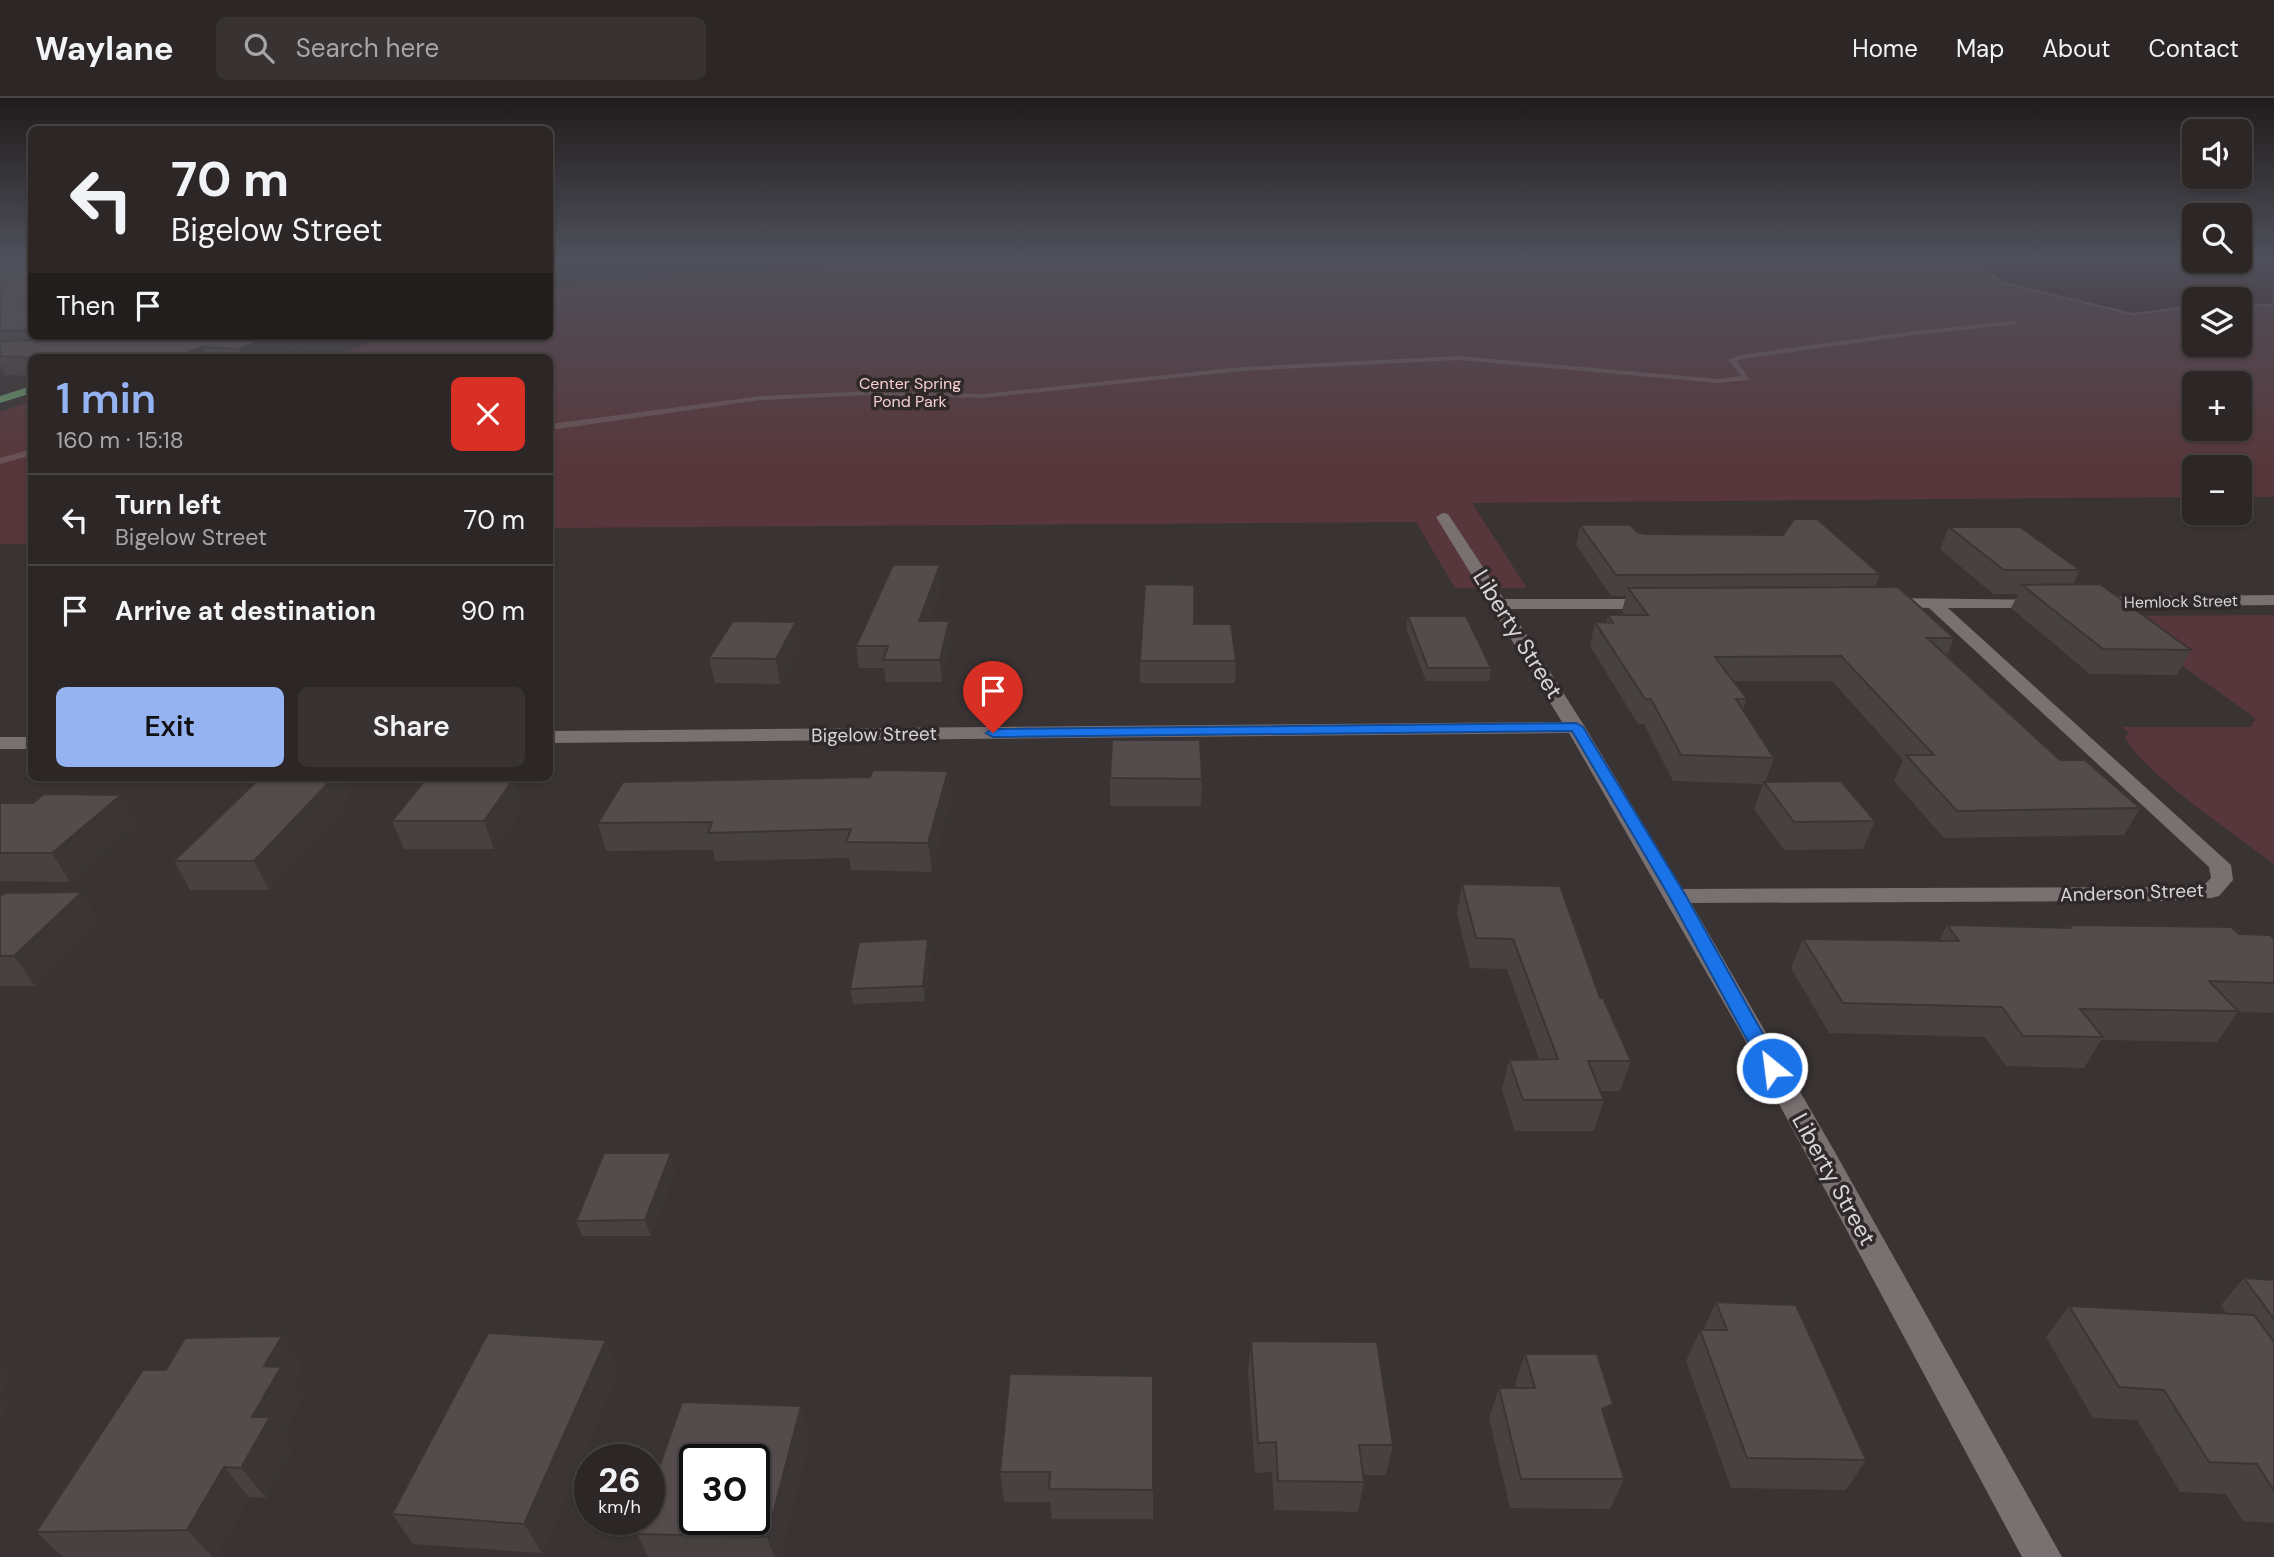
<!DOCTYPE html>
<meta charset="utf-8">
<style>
body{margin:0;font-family:"DM Sans",sans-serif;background:#383232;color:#f1f3f6;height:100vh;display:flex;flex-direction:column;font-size:26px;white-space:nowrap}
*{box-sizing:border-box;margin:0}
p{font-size:23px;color:#a6a5a7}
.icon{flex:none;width:38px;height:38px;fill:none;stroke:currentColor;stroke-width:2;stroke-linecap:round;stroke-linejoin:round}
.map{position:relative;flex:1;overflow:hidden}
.drawer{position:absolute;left:28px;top:256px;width:525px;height:427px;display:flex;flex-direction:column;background:#2c2626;border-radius:10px;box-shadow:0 2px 5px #0004,0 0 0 2px #484343}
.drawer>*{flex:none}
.banner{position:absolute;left:28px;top:28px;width:525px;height:214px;border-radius:10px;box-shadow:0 2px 5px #0004,0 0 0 2px #484343;background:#2c2626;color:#f1f3f6;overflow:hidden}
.fabs{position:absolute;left:2182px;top:21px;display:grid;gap:14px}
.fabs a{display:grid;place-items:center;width:70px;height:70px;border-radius:10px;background:#2c2626;box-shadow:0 2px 5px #0004,0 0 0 2px #484343;font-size:35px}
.speed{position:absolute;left:574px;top:1346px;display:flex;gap:14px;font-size:35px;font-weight:700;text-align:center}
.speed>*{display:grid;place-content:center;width:91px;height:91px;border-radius:50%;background:#2c2626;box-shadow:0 2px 5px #0004,0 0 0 2px #484343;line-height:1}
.speed small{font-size:18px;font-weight:400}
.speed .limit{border:4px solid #111;border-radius:10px;background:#fff;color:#111}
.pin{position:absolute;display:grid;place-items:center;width:60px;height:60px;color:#fff;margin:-72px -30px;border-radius:50% 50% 50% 0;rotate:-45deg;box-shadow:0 0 7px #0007}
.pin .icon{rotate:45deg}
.me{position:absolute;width:77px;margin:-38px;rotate:331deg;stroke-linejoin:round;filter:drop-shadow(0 0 5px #0008)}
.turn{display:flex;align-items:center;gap:24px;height:147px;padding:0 28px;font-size:32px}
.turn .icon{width:91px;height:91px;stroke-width:2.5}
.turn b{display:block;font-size:49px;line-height:60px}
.then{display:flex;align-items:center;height:66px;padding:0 28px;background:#0003;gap:14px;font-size:26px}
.round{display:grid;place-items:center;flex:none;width:74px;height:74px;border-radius:10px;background:#383232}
.summary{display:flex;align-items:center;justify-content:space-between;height:119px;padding:0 28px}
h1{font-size:42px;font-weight:600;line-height:52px;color:#95b2f1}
.cta{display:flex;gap:14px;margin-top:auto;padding:14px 28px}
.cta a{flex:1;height:80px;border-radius:10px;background:#95b2f1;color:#111;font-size:28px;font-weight:600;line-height:80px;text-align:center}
.cta a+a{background:#383232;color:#f1f3f6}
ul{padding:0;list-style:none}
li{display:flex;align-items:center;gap:21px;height:91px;padding:0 28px;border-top:2px solid #484343}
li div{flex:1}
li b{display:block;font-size:26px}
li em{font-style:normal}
header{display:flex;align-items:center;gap:42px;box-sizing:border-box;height:98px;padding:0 35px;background:#2c2626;border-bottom:2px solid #484343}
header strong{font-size:33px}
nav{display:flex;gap:38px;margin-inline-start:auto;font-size:24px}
.search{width:490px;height:63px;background:#383232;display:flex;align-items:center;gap:18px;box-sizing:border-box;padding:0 24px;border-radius:10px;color:#a6a5a7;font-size:26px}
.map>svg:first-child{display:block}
.green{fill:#57373b;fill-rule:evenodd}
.water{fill:#391b1f;stroke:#695256;stroke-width:2}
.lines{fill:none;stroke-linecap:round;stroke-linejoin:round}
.stream{fill:#695256;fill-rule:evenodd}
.minor{fill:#797071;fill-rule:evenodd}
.major{fill:#678f66;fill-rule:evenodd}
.wall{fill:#484141}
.shaded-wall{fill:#3b3535}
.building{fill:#544c4c;stroke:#3b3535;stroke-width:2;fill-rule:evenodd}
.route{fill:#1a73e8;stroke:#114b97;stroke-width:2}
.labels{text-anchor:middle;stroke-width:7;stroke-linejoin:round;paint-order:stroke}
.far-park-label{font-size:16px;fill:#f7cfd2;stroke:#302929}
.far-street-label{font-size:16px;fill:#d9d4d5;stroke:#302929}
.street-label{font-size:19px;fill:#d9d4d5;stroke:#302929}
.near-street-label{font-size:23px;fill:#d9d4d5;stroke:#302929}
</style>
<header>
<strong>Waylane</strong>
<div class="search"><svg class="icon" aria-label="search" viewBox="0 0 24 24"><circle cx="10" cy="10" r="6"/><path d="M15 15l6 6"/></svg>Search here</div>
<nav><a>Home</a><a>Map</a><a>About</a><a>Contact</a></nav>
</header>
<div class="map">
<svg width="2274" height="1459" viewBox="0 0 2274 1459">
<rect width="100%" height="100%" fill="#3a3333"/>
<path class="green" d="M909,160H2194V163L2274,160V399H2240V369H2194V399L1472,405L1527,490H1455L1416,424L550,430V259H333L384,238H550V191L574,185L699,180ZM2194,201H2240V247H2194ZM2194,285H2240V331H2194Z
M31,303V446H0V314Z
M2274,517V766C2239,739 2141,674 2125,639L2129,635L2122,629H2251L2255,620L2113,518Z"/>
<path class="water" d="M1981,160L2240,163V160H2274V207L2240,206V201H2194V208L2133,216L2001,184L1974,162Z"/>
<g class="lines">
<path class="stream" d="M2015,223L2017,226L1914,237L1742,261L1737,263L1750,282L1718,285L1459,262L1242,273L982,300L871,297L761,302L550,332V326L761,298L871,293L982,296L1242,269L1459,258L1718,281L1741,278L1728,262L1741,257L1914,233Z
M32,351V357L0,366V360Z"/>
<path class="minor" d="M1443,415L1448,416L1504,501H1652L1660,506L1652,511H1510L1585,629L1682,791L2161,789L2205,786L2211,780L2209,769L1929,510L1881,508L1879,505L1887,500L2046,502L2048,505L2040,510H1948L2231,767L2233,782L2219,798L2211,800L2161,803L1691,805L1836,1056L2062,1459H2022L1740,933L1569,635L550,645V633L1562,624L1436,419Z
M2274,497V507L2097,509L2089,504L2097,499Z
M0,639H32V651H0Z"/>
<path class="major" d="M32,288V295L0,305V298Z"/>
</g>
<path class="wall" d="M0,160H32V238H325L272,259H32V278L6,277L0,279Z
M626,160H710L703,169L628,171Z
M1580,427L1637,434L1880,476L1875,489L1954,540L1947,558L2060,662L2140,710L2124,737L1944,740L1894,683L1903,662L1832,583H1733L1747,601L1743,612L1774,660L1765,684L1875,723L1863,751L1784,752L1754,711L1763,686L1673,683L1644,626H1638L1590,548L1595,524H1606L1608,517H1625L1622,513L1626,498H1611L1576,447Z
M1949,429L2080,472L2073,487L2191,552L2177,577L2090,576L2011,510L2018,496H1993L1940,451Z
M942,487L929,523L951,544L942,584H886L884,570H859L856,548Z
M1408,518L1491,570L1489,583H1426L1406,530Z
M1194,526L1236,563L1235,585H1140V563Z
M801,548L780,586L715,585L709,560Z
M261,679H339L350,703L269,792H190L174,763Z
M1110,680L1202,681L1201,708H1110Z
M951,700L932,774L851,772L849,760L715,763L713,752L606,753L598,725Z
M0,705L137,725L70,784L0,783Z
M523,710L494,751H404L392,723Z
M1462,786L1600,900L1631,963L1620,993H1601L1604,1002L1594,1033H1515L1502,992L1509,962L1539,961L1507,871L1470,870L1457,815Z
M0,799L100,823L35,888H0Z
M1947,827L2066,830L2068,827L2239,836L2274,841V915L2238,914L2217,944L2101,942L2084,970L2006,968L1985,939L1829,935L1791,870L1803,841L1939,843Z
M928,841L930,856L925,903L853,906L850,891Z
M676,1071L651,1138H582L576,1123Z
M2244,1180L2274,1182V1425L2243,1423L2226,1396L2180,1394L2137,1322L2093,1320L2046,1239L2069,1208L2227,1216L2221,1207Z
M1716,1204L1866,1362L1846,1392L1731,1390L1686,1263L1700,1232H1703Z
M1251,1243L1393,1347L1386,1377H1363L1364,1384L1358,1414L1274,1412L1272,1374L1255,1375L1248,1274Z
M1525,1256L1606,1323L1624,1381L1610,1411L1510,1410L1489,1320L1499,1290H1516L1515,1286Z
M303,1269L294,1287L303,1299L283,1336L293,1349L266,1400L249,1399L216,1459H63L36,1434Z
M619,1273L542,1455L413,1446L392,1416Z
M1010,1276L1153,1392V1421H1052L1050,1404H1004L1000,1374Z
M801,1308L810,1339L780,1459H648L637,1436Z"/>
<path class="shaded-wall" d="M701,160H710L703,169Z
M272,238H325L272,259H242L239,251Z
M203,249L207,259H174Z
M0,266L6,277L0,279Z
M940,467L942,487L921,544L919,523Z
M949,523L951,544L942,584L940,562Z
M796,524L801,548L780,586L776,561Z
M948,673L951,700L932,774L928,745Z
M334,679H339L350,703L269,792L254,763Z
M513,682L523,710L494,751L484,723Z
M121,697L137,725L70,784L52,755Z
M82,794L100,823L35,888L14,858Z
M928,841L930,856L925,903L923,888Z
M671,1055L676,1071L651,1138L645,1122Z
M282,1238L303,1269L294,1287L303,1299L283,1336L293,1349L266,1400L241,1370L252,1319L264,1268Z
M606,1242L619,1273L542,1455L524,1426Z
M0,1269L12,1281L0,1297Z
M0,1300L9,1309L0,1321Z
M1613,1306L1600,1336L1602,1311Z
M801,1308L810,1339L780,1459H774L767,1439Z
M224,1369L249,1399L216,1459H213L187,1432Z"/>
<path class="building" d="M0,160H32V232L0,233Z
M140,238H272L239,251L203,249L174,259L32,260L0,258V243L109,240L111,243H127Z
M1794,421H1817L1880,476L1616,477L1580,427H1631L1637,434L1644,436L1783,437Z
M1949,429H2020L2080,472H2004Z
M893,467H940L919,523H949L940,562H883L888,548H856Z
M1145,486L1194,487V526H1231L1236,563H1140Z
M2100,486L2191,552L2103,551L2022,487Z
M1898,489L1954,540H1927L2060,662H2085L2140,710L1957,713L1906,657H1934L1841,558L1715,559L1747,601H1736L1774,660L1681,657L1651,601H1645L1595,524L1613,525L1608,517H1648L1628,490Z
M1408,518H1466L1491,570H1428Z
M733,523L796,524L776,561L709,560Z
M1112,642H1200L1202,681L1110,680Z
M873,672L948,673L928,745L846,744L851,731L708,735L712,724L598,725L623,684L870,679Z
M261,679H334L254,763H174Z
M425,682H513L484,723H392Z
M1841,683L1875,723L1794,724L1764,684Z
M44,696L121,697L52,755H0V705H33Z
M1462,786L1560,788L1600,900H1603L1631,963H1588L1604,1002H1523L1509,962L1558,961L1513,841L1476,840Z
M82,794L14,858H0V799L5,795Z
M1947,827L2071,830L2068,827L2231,829L2239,836L2270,837L2274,841V885L2209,883L2238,913L2080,911L2103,939L2023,938L2002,909L1843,905L1803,841L1959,843Z
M928,841L923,888L850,891L859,844Z
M604,1055H671L645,1122L576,1123Z
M2244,1180L2274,1182V1221Z
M1716,1204L1796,1207L1866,1362L1747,1360L1700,1232H1727Z
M2069,1208L2254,1217L2274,1244V1393L2257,1366L2209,1364L2164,1292L2119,1289Z
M488,1235L606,1242L524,1426L392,1416Z
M282,1238L264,1268L281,1269L252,1319H270L241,1370L224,1369L187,1432L36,1434L143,1272H166L185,1240Z
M1251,1243L1377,1244L1393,1347H1359L1364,1384L1278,1383L1276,1344L1258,1345Z
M1525,1256H1597L1613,1306L1602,1311L1624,1381H1521L1499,1290H1535Z
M1010,1276L1153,1278V1392L1049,1391L1050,1374H1000Z
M682,1304L801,1308L767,1439L637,1436L642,1421H649V1399ZM695,1362H754V1421H695Z"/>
<linearGradient id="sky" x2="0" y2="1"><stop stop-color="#201c1c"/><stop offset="0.44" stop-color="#4f505b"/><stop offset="1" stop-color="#4f505b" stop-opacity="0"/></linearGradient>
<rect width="2274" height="365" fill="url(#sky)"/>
<path class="route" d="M1576,625L1583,629L1686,798L1782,970L1779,975L1772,977L1765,975L1669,798L1572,633L993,639L986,635L993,631Z"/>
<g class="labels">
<g class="far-park-label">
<text x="910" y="291">Center Spring<tspan x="910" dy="18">Pond Park</tspan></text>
</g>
<g class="far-street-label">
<text transform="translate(2181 503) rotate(-1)" y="6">Hemlock Street</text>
</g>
<g class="street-label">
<text transform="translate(874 636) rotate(-1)" y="7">Bigelow Street</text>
<text transform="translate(2132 794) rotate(-2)" y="7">Anderson Street</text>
</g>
<g class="near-street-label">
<text transform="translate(1518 536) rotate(58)" y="8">Liberty Street</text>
<text transform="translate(1834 1081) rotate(61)" y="8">Liberty Street</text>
</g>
</g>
</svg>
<div class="fabs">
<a><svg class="icon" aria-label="sound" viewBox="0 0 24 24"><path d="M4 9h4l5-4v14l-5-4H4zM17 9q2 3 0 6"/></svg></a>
<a><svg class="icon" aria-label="search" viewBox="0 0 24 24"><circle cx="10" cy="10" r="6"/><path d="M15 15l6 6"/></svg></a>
<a><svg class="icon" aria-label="layers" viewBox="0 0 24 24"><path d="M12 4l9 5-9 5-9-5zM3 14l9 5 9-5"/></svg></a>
<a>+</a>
<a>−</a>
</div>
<div class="speed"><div>26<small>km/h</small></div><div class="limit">30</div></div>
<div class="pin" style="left:993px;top:635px;background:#d93025"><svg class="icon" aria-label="arrive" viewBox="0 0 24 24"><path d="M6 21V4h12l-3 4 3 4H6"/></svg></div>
<svg class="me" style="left:1772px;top:970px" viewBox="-20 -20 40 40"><circle r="17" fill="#1a73e8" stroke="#fff" stroke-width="3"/><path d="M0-11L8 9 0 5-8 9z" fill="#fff"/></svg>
<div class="banner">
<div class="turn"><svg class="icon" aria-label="left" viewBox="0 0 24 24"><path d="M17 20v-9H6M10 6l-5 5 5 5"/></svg><div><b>70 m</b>Bigelow Street</div></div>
<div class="then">Then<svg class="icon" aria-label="arrive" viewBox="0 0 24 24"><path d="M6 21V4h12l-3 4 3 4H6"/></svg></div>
</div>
<section class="drawer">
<div class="summary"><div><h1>1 min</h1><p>160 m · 15:18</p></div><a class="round" style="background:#d93025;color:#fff"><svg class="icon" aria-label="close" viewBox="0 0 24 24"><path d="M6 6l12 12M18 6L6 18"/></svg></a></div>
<ul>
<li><svg class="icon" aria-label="left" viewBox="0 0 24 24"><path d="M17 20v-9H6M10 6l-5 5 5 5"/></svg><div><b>Turn left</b><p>Bigelow Street</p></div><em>70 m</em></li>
<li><svg class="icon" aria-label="arrive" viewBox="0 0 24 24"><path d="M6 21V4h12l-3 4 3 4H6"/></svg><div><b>Arrive at destination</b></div><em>90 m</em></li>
</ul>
<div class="cta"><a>Exit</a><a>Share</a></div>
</section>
</div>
